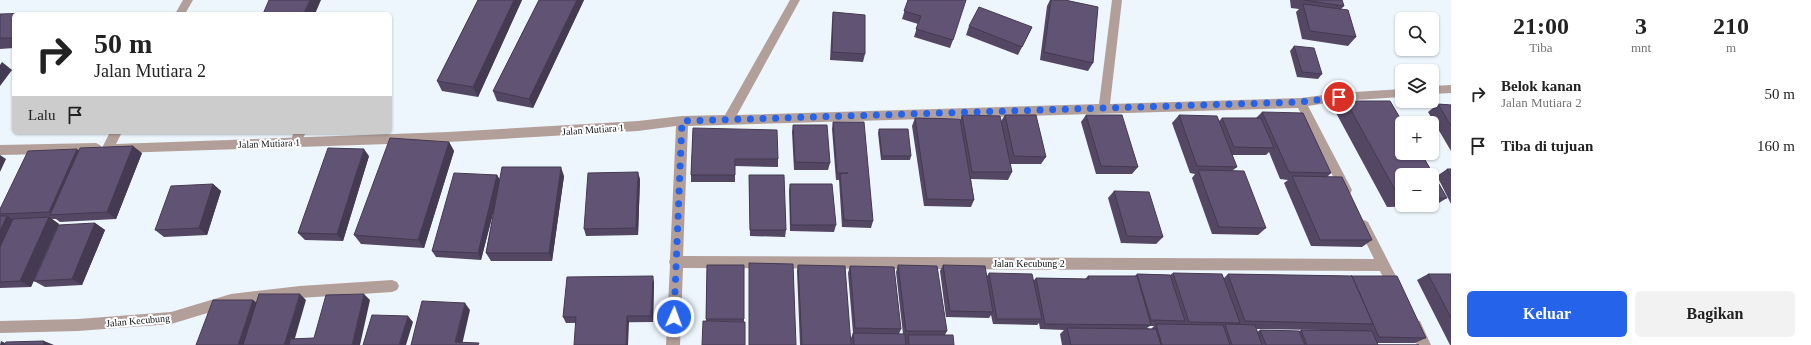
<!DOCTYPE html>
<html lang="id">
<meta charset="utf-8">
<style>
body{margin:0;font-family:Georgia,serif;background:#f2f2f2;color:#222;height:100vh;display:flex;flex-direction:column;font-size:15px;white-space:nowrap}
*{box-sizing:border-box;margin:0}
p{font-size:13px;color:#767676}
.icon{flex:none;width:22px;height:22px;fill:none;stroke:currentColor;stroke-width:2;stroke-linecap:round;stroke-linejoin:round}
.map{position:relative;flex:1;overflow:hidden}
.drawer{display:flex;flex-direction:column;background:#fff;width:360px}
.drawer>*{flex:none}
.top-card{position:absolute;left:12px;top:12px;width:380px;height:122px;border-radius:6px;box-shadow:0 1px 3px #0004;background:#fff;color:#222;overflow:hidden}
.controls{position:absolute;left:1395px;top:12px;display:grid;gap:8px}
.controls a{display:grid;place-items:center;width:44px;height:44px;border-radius:6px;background:#fff;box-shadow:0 1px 3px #0004;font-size:20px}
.pin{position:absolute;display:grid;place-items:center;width:34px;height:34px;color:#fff;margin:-17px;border:2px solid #fff;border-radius:50%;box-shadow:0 1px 4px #0007}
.me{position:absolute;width:44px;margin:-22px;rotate:2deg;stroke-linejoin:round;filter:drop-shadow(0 0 3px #0008)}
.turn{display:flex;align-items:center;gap:14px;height:84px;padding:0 16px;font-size:18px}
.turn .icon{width:52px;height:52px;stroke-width:2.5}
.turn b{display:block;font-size:28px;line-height:34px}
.then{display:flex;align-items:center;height:38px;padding:0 16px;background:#0003;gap:8px;font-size:15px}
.eta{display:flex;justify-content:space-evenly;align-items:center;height:68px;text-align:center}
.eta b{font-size:24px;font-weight:800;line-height:28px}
.action{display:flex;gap:8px;margin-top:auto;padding:8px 16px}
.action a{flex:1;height:46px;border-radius:6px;background:#2563eb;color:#fff;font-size:16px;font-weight:800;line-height:46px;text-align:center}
.action a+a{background:#f2f2f2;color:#222}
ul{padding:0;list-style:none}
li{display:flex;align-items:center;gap:12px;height:52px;padding:0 16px}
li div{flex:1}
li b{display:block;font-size:15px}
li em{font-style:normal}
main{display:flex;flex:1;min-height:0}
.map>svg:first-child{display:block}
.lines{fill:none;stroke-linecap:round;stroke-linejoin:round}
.lane{fill:#b39f9a;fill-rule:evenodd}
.street{fill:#b39f9a;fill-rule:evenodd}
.wall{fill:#534764;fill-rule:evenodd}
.shaded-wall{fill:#443a51}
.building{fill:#615374;stroke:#443a51}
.route{stroke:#2563eb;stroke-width:7;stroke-dasharray:0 12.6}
.labels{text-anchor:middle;stroke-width:4;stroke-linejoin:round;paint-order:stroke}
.street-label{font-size:10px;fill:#101315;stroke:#fff}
</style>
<main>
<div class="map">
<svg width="1451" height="345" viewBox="0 0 1451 345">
<rect width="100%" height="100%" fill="#edf5fd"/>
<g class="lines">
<path class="lane" d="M294,132H306L300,145L296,147L292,145L290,142Z"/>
<path class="street" d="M183,0H193L185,14H175Z
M790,0H800L737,115L1099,104L1112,0H1122L1110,104L1301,98L1339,93L1402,89V97L1339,101L1308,106L1352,190L1350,194L1346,195L1342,194L1298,108L688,126L683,256L1374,259L1358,226L1360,222L1364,220L1368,222L1401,286L1403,290L1401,294L1396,296L1391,294L1380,271L683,268L680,345H666L670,265L669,262L670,259L676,126L638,131L448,142L119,153L115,151L114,149L112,151L108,153L104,151L102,148L110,132H122L116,144L448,132L638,121L682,116L725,115Z
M1451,85V93L1432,94V86Z
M96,143L100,145L102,148L100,151L96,153L0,155V145Z
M392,280L397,282L399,286L397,290L392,292L300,298L231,306L171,324L78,331L0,333V321L78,319L171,312L231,294L300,286Z
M1415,320L1420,321L1431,345H1417L1408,326L1410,321Z"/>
</g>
<path class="wall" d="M478,0H522L478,97L442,91L437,81Z
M539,0H584L533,108L497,101L493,91Z
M908,0L953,40L950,48L914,37L918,24L902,19Z
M1050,0H1065L1093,63L1088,71L1040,60L1047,6Z
M1290,0H1342L1344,6L1341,9L1356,37L1348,46L1302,39L1296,12L1299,9L1291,8Z
M833,12L865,54L863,62L830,60L832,21Z
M0,14H14V48L0,49Z
M969,26L1032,27L1018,55L966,35Z
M1294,46L1322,74L1318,79L1297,77L1290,51Z
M1346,101H1390L1403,123H1402V153H1421L1447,198L1434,206L1387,207L1335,111ZM1402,175H1432V205H1402Z
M1438,104L1451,105V151L1428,112Z
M1262,112L1331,173L1327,177L1372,240L1362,247L1311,246L1284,183L1288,180L1280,179L1269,152L1266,155H1232L1237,167L1232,171L1266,228L1258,235L1212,234L1192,178L1195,174L1190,173L1172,123L1179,115L1219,121L1222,118H1256Z
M962,115L1001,121L1005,115L1046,157L1041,164H1010L1012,172L1008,180L971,179L974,200L971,207L924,206L912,126L915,118L960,120Z
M1086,115L1138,167L1132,174H1096L1081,122Z
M833,122L873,221L871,228L842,227L839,180H836L832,129Z
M793,125L830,163L828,170H794L792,132Z
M693,128L778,159V167L735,166V182H691V175Z
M879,129L911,156L910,160H881L878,133Z
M449,142L454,151L424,248L361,244L354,235Z
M79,150L142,153L116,219L60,222L56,219H52L59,224L31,287L0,288V209Z
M369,156L343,241L305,240L298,233Z
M1447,169H1451V204L1437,176Z
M497,175L500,180L564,176L552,261H491L486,253L496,202L481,260L436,257L432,251Z
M749,175L786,230L785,237L750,236Z
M640,179L638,235L586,236L584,229Z
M213,184L221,191L207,235L164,237L155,230Z
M790,184L836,225L834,232L790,231L789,191Z
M1114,191L1163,237L1156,244L1121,243L1108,198Z
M95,223L105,230L82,285L45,287L34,281Z
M749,263L796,345H749Z
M707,265H744V322L706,321Z
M798,265L851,345H800L797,271Z
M898,265L947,331L945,335L954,345H851V338L853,333L848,273L850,266L901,329L899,334H903L896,272Z
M943,265L987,276L989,273L1033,281L1036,278L1085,279L1088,276H1135L1137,274L1170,275L1173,273L1224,278L1228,274L1350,276H1351L1426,338L1415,343H1377L1378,345H1419H1062L1060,334L1064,330L1040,329L1039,323L1037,325L993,324L991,315L989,318L946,317L940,271ZM1150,326H1154L1151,329L1147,328ZM1256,329L1322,330H1301L1299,331L1260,330L1257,332Z
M1428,274H1451V345H1450L1417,280Z
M654,282L653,322L566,323L563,317Z"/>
<path class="shaded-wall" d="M310,0H321L315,14H303Z
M514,0H522L478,97L473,87Z
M577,0H584L533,108L529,99Z
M2,62L12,70L0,86V65Z
M449,142L454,151L424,248L418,240Z
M133,146L142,153L116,219L107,212Z
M77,149L87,156L53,215L49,212Z
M364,149L369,156L343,241L337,234Z
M0,155L6,159L0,172Z
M561,167L564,176L552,261L549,253Z
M638,172L640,179L638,235L636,228Z
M497,175L501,182L481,260L478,253Z
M213,184L221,191L207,235L199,228Z
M7,216L18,222L0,261V231Z
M49,217L59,224L31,287L20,281Z
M95,223L105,230L82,285L72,279Z
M653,276L654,282L653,322L651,316Z
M300,294L306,300L293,345H284Z
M364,294L370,300L360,345H352Z
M253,300L261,306L248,345H238Z
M465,303L470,310L462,345L455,342Z
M408,316L413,322L406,345H399Z
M627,316L629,322L628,345H626Z
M1,341L9,345H0Z
M44,341L54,345H43Z"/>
<path class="building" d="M269,0H310L303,14H263Z
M478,0H514L473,87L437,81Z
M539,0H577L529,99L493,91Z
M908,0H966L953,40L916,29L921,16L904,11Z
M1051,0H1065L1098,7L1093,63L1044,52Z
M1304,0H1342L1344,6Z
M1303,4L1348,10L1356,37L1310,31Z
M979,7L1032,27L1022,47L969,26Z
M833,12L865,15V54L832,52Z
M35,13L34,14H14V38H0V14Z
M1294,46L1314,48L1322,74L1302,72Z
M1346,101H1390L1403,123H1402V153H1421L1447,198H1432V175H1402V199H1400Z
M1438,104L1451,105V126Z
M1262,112L1303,113L1331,173L1289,172Z
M962,115L1000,116L1012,172H972Z
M1005,115H1036L1046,157L1014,156Z
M1086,115H1122L1138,167L1101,166Z
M1179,115L1217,116L1237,167L1197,166Z
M915,118L960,119L974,200L927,199Z
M1222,118H1261L1274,148L1234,147Z
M833,122H864L873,221L844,220L840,174L848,173H837Z
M793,125H827L830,163L795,162Z
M693,128L777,130L778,159H735V175H691Z
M879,129H908L911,156H882Z
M390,138L449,142L418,240L354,235Z
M133,146L107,212L50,215L80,148Z
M328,148L364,149L337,234L298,233Z
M77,149L49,212L0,214V209L28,151Z
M502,167H561L549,253H486Z
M1447,169H1451V176Z
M1198,170L1244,171L1266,228L1219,227Z
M638,172L636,228L584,229L588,173Z
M454,173L497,175L478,253L432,251Z
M749,175H784L786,230H750Z
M1292,176L1342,177L1372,240H1320Z
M213,184L199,228L155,230L171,186Z
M790,184H832L836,225H791Z
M1114,191L1149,192L1163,237L1127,236Z
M0,216H7L0,231Z
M49,217L20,281L0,282V247L13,219Z
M95,223L72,279L34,281L59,225Z
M749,263L793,264L796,345H749Z
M707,265H744V319H706Z
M798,265L845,266L851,345H802Z
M898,265L937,266L947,331H906Z
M943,265L985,266L993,312L950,311Z
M850,266L894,267L901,329L855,328Z
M989,273L1032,274L1042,319H997Z
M1173,273L1222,274L1240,323L1189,322Z
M1137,274L1170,275L1185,321L1151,320Z
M1228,274L1352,276L1373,324L1245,321Z
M1428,274H1451V318Z
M653,276L651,316H627L626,345H574L576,317H563L567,277Z
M1088,276H1137L1151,325L1045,324L1036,278L1089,279Z
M1351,276H1397L1426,338L1379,337L1352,276Z
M259,294H300L284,345H243Z
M364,294L352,345H289L290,339L314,338L326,295Z
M213,300H253L238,345H196Z
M422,301L465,303L455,342L479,343L478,345H411Z
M372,315L408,316L399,345H363Z
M703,321L745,322V345H702Z
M1156,324L1223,325L1230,345H1162Z
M1225,324L1255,325L1262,345H1232Z
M1067,328L1156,329L1161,345H1071Z
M1260,330L1299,331L1305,345H1266Z
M1301,330L1372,331L1378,345H1419H1307Z
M853,333L905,334L906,345H854Z
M908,335H953L954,345H909Z
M44,341L43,345H4L6,342Z"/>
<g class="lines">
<path class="route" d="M674,317L682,121L1301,102L1339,97"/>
</g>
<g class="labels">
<g class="street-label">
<text transform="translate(593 129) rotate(-4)" y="4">Jalan Mutiara 1</text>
<text transform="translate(269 143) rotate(-2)" y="4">Jalan Mutiara 1</text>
<text x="1029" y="267">Jalan Kecubung 2</text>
<text transform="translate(138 320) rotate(-5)" y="4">Jalan Kecubung</text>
</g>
</g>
</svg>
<div class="controls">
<a><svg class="icon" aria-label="search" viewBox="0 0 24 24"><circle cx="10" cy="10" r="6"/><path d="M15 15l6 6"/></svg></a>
<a><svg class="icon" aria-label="layers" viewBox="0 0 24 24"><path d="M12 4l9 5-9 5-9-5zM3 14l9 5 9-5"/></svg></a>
<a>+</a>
<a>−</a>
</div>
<div class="pin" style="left:1339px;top:97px;background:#d93025"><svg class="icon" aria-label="arrive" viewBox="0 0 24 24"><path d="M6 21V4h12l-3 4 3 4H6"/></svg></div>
<svg class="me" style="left:674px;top:317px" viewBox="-20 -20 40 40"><circle r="17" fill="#2563eb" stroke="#fff" stroke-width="3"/><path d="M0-11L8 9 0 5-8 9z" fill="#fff"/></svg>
<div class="top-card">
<div class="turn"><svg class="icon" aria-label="right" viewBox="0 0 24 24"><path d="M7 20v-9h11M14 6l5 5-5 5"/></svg><div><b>50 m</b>Jalan Mutiara 2</div></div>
<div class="then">Lalu<svg class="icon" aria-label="arrive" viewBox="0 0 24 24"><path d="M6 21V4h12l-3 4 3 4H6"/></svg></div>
</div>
</div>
<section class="drawer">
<div class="eta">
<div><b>21:00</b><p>Tiba</p></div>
<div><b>3</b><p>mnt</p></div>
<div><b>210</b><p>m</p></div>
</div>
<ul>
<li><svg class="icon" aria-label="right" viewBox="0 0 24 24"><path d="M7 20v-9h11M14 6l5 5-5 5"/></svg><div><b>Belok kanan</b><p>Jalan Mutiara 2</p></div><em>50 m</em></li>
<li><svg class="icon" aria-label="arrive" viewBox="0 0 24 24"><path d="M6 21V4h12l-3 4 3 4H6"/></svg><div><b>Tiba di tujuan</b></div><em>160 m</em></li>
</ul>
<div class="action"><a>Keluar</a><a>Bagikan</a></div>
</section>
</main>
